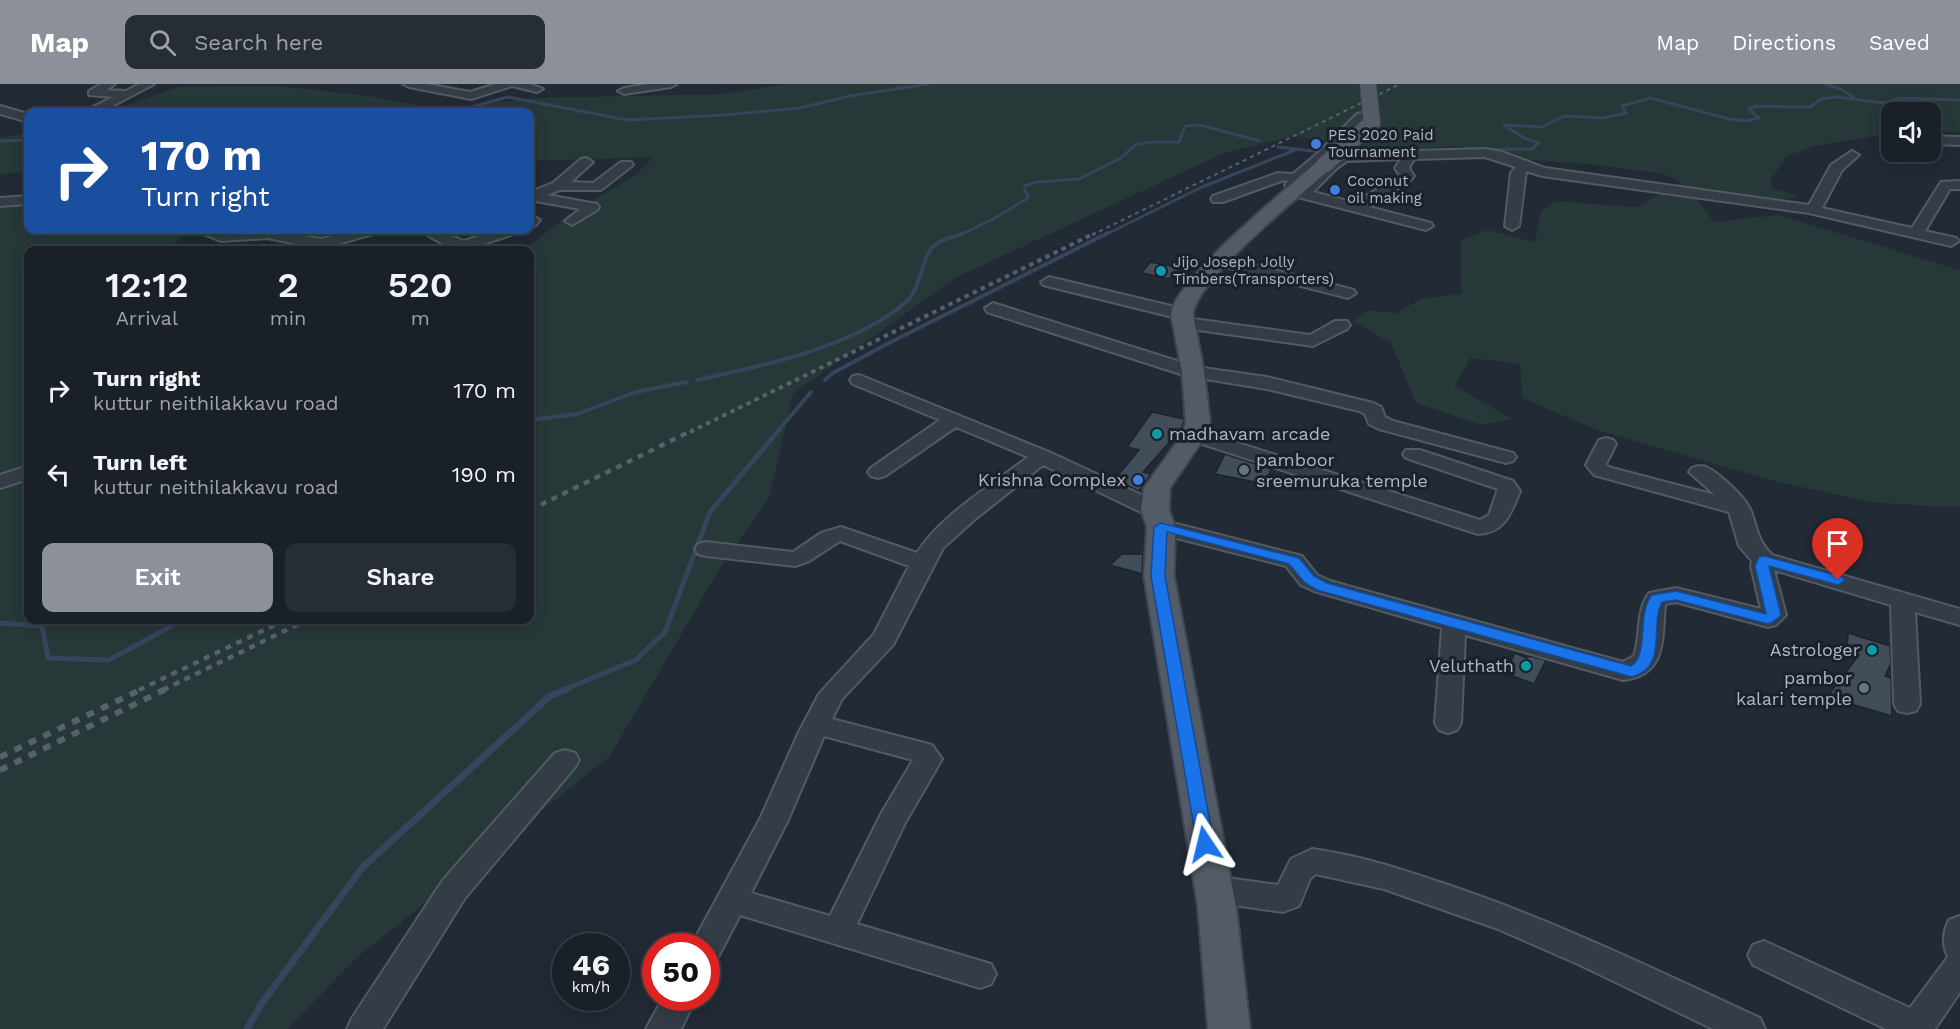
<!DOCTYPE html>
<style>
body{margin:0;font-family:"Work Sans",sans-serif;background:#262d34;color:#f1f3f6;height:100vh;display:flex;flex-direction:column;font-size:22px;white-space:nowrap}
*{box-sizing:border-box;margin:0}
p{font-size:20px;color:#9fa3a8}
.icon{flex:none;width:33px;height:33px;fill:none;stroke:currentColor;stroke-width:2;stroke-linecap:round;stroke-linejoin:round}
.map{position:relative;flex:1;overflow:hidden}
.side{position:absolute;left:24px;top:162px;width:510px;height:378px;display:flex;flex-direction:column;background:#192028;border-radius:12px;box-shadow:0 3px 15px #0003,0 0 0 2px #373e45}
.side>*{flex:none}
.top-card{position:absolute;left:24px;top:24px;width:510px;height:126px;border-radius:12px;box-shadow:0 3px 15px #0003,0 0 0 2px #373e45;background:#1a4fa0;color:#fff;overflow:hidden}
.tools{position:absolute;left:1881px;top:18px;display:grid;gap:12px}
.tools a{display:grid;place-items:center;width:60px;height:60px;border-radius:12px;background:#192028;box-shadow:0 3px 15px #0003,0 0 0 2px #373e45;font-size:30px}
.speed{position:absolute;left:552px;top:849px;display:flex;gap:12px;font-size:30px;font-weight:700;text-align:center}
.speed>*{display:grid;place-content:center;width:78px;height:78px;border-radius:50%;background:#192028;box-shadow:0 3px 15px #0003,0 0 0 2px #373e45;line-height:1}
.speed small{font-size:15px;font-weight:400}
.speed .limit{border:9px solid #d22;background:#fff;color:#111}
.pin{position:absolute;display:grid;place-items:center;width:51px;height:51px;color:#fff;margin:-62px -26px;border-radius:50% 50% 50% 0;rotate:-45deg;box-shadow:0 0 6px #0007}
.pin .icon{rotate:45deg}
.me{position:absolute;width:66px;margin:-33px;rotate:350deg;stroke-linejoin:round;filter:drop-shadow(0 0 4px #0008)}
.turn{display:flex;align-items:center;gap:21px;height:126px;padding:0 18px;font-size:27px}
.turn .icon{width:78px;height:78px;stroke-width:2.5}
.turn b{display:block;font-size:42px;line-height:51px}
.eta{display:flex;justify-content:space-evenly;align-items:center;height:102px;text-align:center}
.eta b{font-size:36px;font-weight:600;line-height:42px}
.primary-button{display:flex;gap:12px;margin-top:auto;padding:12px 18px}
.primary-button a{flex:1;height:69px;border-radius:12px;background:#8c9099;color:#fff;font-size:24px;font-weight:600;line-height:69px;text-align:center}
.primary-button a+a{background:#262d34;color:#f1f3f6}
ul{padding:0;list-style:none}
li{display:flex;align-items:center;gap:18px;height:84px;padding:0 18px}
li div{flex:1}
li b{display:block;font-size:22px}
li em{font-style:normal}
header{display:flex;align-items:center;gap:36px;box-sizing:border-box;height:84px;padding:0 30px;background:#8c9099;color:#fff}
header strong{font-size:28px}
nav{display:flex;gap:33px;margin-inline-start:auto;font-size:21px}
.search{width:420px;height:54px;background:#262d34;display:flex;align-items:center;gap:15px;box-sizing:border-box;padding:0 21px;border-radius:12px;color:#9fa3a8;font-size:22px}
.map>svg:first-child{display:block}
.green{fill:#263838}
.lines{fill:none;stroke-linecap:round;stroke-linejoin:round}
.stream-far3{stroke:#36455c;stroke-width:3}
.stream-far2{stroke:#36455c;stroke-width:4}
.stream-far1{stroke:#36455c;stroke-width:5}
.stream{stroke:#36455c;stroke-width:7}
.building{fill:#424d5a;stroke:#1c232d;stroke-width:1.5}
.minor-casing{stroke:#525a64;stroke-width:4}
.major-casing{stroke:#3e4550;stroke-width:4}
.minor{fill:#343c46;fill-rule:evenodd}
.major{fill:#525b66;fill-rule:evenodd}
.rail-far3{stroke:#57606d;stroke-width:2;stroke-dasharray:4 4;stroke-linecap:butt}
.rail-far2{stroke:#57606d;stroke-width:4;stroke-dasharray:4.5 4.5;stroke-linecap:butt}
.rail-far1{stroke:#57606d;stroke-width:4.5;stroke-dasharray:6 6;stroke-linecap:butt}
.rail{stroke:#57606d;stroke-width:6;stroke-dasharray:8 8;stroke-linecap:butt}
.major-bridge-casing{stroke:#3e4550;stroke-width:18;stroke-linecap:butt}
.major-bridge{stroke:#525b66;stroke-width:16}
.route{fill:#1a73e8;stroke:#114b97;stroke-width:1.5}
.shop-dot{fill:#3f7fe0;stroke:#1a212a;stroke-width:2}
.culture-dot{fill:#0f9aa8;stroke:#1a212a;stroke-width:2}
.worship-dot{fill:#6b7280;stroke:#1a212a;stroke-width:2}
.labels{text-anchor:middle;stroke-width:6;stroke-linejoin:round;paint-order:stroke}
.far-poi-label{font-size:15px;fill:#afb7c3;stroke:#1a212a;text-anchor:start}
.poi-label{font-size:18px;fill:#afb7c3;stroke:#1a212a;text-anchor:end}
</style>
<header>
<strong>Map</strong>
<div class="search"><svg class="icon" aria-label="search" viewBox="0 0 24 24"><circle cx="10" cy="10" r="6"/><path d="M15 15l6 6"/></svg>Search here</div>
<nav><a>Map</a><a>Directions</a><a>Saved</a></nav>
</header>
<div class="map">
<svg width="1960" height="945" viewBox="0 0 1960 945">
<rect width="100%" height="100%" fill="#212a35"/>
<path class="green" d="M786,0H1960V49L1931,47L1930,28H1892L1891,49L1815,62L1787,72L1770,97L1772,104L1801,113L1762,117L1696,114L1714,138L1778,131L1960,186V422L1942,423L1870,418L1770,396L1597,346L1522,314L1520,280L1470,274L1455,302L1512,335L1481,341L1416,319L1391,259L1353,237L1368,226L1397,229L1420,215L1461,210L1460,157L1487,146L1535,158L1541,127L1555,117L1636,123L1681,98L1664,90L1588,80L1512,75L1457,62L1389,67L1295,52L1224,69L955,194L793,310L769,414L720,484L610,672L360,871L287,945H0V117L28,115V146H189L167,166H28V536H530V166H525L565,133L637,90L653,73L530,77V28H107L179,3L277,2L368,12L441,25L533,14L722,10Z
M28,48V88L0,90V54Z"/>
<g class="lines">
<path class="stream-far3" d="M1825,0L1841,5L1853,13
M454,28L508,13L627,36L724,31L800,24L850,12L928,0
M0,57L28,56
M1278,63L1322,68
M1480,66L1532,65L1539,59L1524,54L1504,41L1542,43L1564,32L1603,34L1626,29L1622,22L1650,14L1729,35L1746,37L1759,34L1749,25L1756,22L1810,23L1821,15L1838,13L1884,19L1901,14L1960,16
M960,151L995,134L1028,114L1024,102L1037,98L1079,95L1121,74L1135,61L1151,58H1179L1185,42L1200,41L1259,57
M1105,151L1202,103L1295,66"/>
<path class="stream-far2" d="M697,296C763,282 854,263 906,218C923,203 921,167 938,159C945,154 955,153 964,149
M825,296L833,289L887,260L1108,149
M530,336L577,330L636,308L686,298
M777,348L811,308"/>
<path class="stream-far1" d="M0,539L42,542L48,574L109,576L183,536
M563,606L636,576L665,548L710,428L779,346"/>
<path class="stream" d="M247,945L262,919L363,783L550,612L567,605"/>
</g>
<path class="building" d="M1150,178L1181,184L1169,195L1142,189Z
M1152,328L1184,335V338L1181,345L1143,388L1151,390L1139,407L1114,396L1139,366L1127,363Z
M1225,370L1271,385L1265,400L1215,390Z
M1122,470H1143L1142,490L1110,481Z
M1848,549L1890,562L1891,579L1885,592L1891,594L1892,632L1827,613L1859,571L1847,567Z
M1515,569L1527,574L1529,572L1546,576L1534,600L1505,589Z"/>
<g class="lines">
<g class="minor-casing">
<path id="minor" d="M101,0H115L107,6L126,7L139,0H154L101,28H93V23L113,13L89,11V7Z
M403,0H427L470,8L496,0H530L543,5L537,8L512,2L471,15L409,3Z
M648,0H677L671,3L624,10L618,7L624,4Z
M0,22L28,30V38L0,30Z
M1361,29L1367,33L1365,36L1328,75L1301,96L1299,101L1300,105L1327,78L1344,69L1485,65L1502,68L1545,84L1809,121L1831,81L1852,67L1859,71L1842,86L1822,124L1912,144L1941,98L1960,97V105H1950L1925,147L1956,154L1959,157L1951,162L1809,129L1542,92L1526,87L1519,142L1512,146L1505,142L1511,89L1516,83L1485,73L1414,75L1409,84L1414,92L1412,95L1369,123L1431,139L1433,142L1426,146L1290,111L1285,101L1288,97L1284,96L1223,118H1213L1211,115L1213,112L1278,89L1293,90L1318,69L1357,30ZM1401,75L1395,84L1400,91L1355,119L1313,108L1337,84L1347,77Z
M1930,52L1960,53V61L1930,60Z
M586,74L593,78L571,98L593,99L621,78H631L633,81L601,106H560L547,111L597,120L599,123L597,126L572,141L565,137L580,125L530,116V108L553,99L581,75Z
M28,112V120L0,122V114Z
M530,130L540,136L535,142L530,143Z
M199,146H217L223,148L268,146L321,155L356,146H378L376,149L321,165L268,154L221,157L201,149Z
M429,146H443L442,148L464,157L499,146H519L517,149L465,166L450,164L429,152L427,149Z
M1219,172L1354,206L1356,209L1348,214L1214,180L1211,177L1214,174Z
M1049,193L1188,226L1190,230L1186,234L1310,251L1335,237H1347L1350,241L1347,245L1313,262L1184,244L1178,243L1176,239L1181,235L1043,201L1041,198Z
M993,219L1196,283L1267,293L1373,319L1381,323L1385,333L1393,337L1513,369L1516,373L1513,377L1506,379L1379,345L1369,340L1365,330L1359,327L1267,305L1187,292L987,228L985,224Z
M859,291L1049,368L1163,421L1166,426L1163,431L1155,432L1147,431L1043,381L974,436L943,464L893,561L842,615L832,635L932,661L942,675L905,739L857,840L991,880L996,890L991,900L980,904L740,831L717,875L706,879V862H691L760,735L798,650L819,610L874,550L909,482L840,457L809,477L795,482L706,472L698,470L695,465L698,460L706,458L793,468L821,449L841,443L917,469C942,430 991,402 1028,373L956,343L885,392L878,394L871,392L868,388L871,384L940,336L853,300L850,296L853,292ZM824,652L913,676L881,730L830,832L751,809L788,736Z
M1194,345L1480,436L1489,431L1498,405L1406,374L1403,370L1406,366H1420L1513,397L1520,407C1511,429 1505,449 1478,450L1187,355L1184,351L1187,347Z
M1606,354L1613,356L1616,360L1606,380L1608,383L1715,411L1689,388L1692,384C1697,382 1701,381 1706,383C1719,389 1744,412 1750,425C1758,444 1756,455 1772,471L1960,525V541L1915,528L1920,620L1916,627L1907,629L1898,627L1894,620L1891,521L1774,486L1786,531L1776,541L1768,543L1676,518L1665,520C1662,555 1667,591 1623,596L1465,551L1461,639L1457,646L1448,649L1439,646L1435,639L1442,544L1314,507L1301,501L1286,482L1153,448L1150,443L1153,438L1161,436L1302,472L1317,491L1330,497L1623,578L1634,572C1641,551 1636,527 1649,509L1676,504L1761,525L1751,482L1752,477L1739,462L1729,428L1594,391L1586,381L1599,356Z
M28,382V395L0,404V391Z
M565,666L575,669L579,676L575,683L465,814L383,945H347L352,934L443,796L555,669Z
M1312,765C1358,771 1401,785 1445,800C1553,836 1656,886 1760,934L1765,945H1713L1578,880L1498,845L1384,805L1315,790L1310,795L1299,822L1283,828L1213,818L1202,814L1198,805L1202,796L1213,792L1278,801L1291,775Z
M1960,832V908L1935,945H1886L1753,881L1748,871L1753,861L1764,857L1910,924L1948,873C1942,861 1943,848 1949,836Z
M663,914H696L681,945H646Z"/>
</g>
<g class="major-casing">
<path id="major" d="M1324,76L1330,77L1332,81L1330,85C1301,111 1196,196 1193,230L1204,288L1210,338L1206,351L1170,404L1169,426L1175,443L1174,492L1236,823L1250,945H1208L1198,823L1144,492L1147,443L1141,426L1144,404L1182,351L1186,338L1182,288L1171,230C1176,194 1287,105 1318,77Z"/>
</g>
<use href="#minor" class="minor"/>
<use href="#major" class="major"/>
<path class="rail-far3" d="M1092,151L1400,0"/>
<path class="rail-far2" d="M690,348L1095,149"/>
<path class="rail-far1" d="M530,426L693,346
M139,606L285,536
M163,606L307,536"/>
<path class="rail" d="M0,673L142,605
M0,686L166,605"/>
<g class="major-bridge-casing">
<path id="major-bridge" d="M1324,81L1372,39L1368,0"/>
</g>
<use href="#major-bridge" class="major-bridge"/>
</g>
<path class="route" d="M1161,439L1299,474L1314,492L1327,499L1631,582C1650,569 1636,530 1652,511L1676,507L1766,530L1755,482L1759,473L1764,472L1843,493L1845,496L1838,501L1769,482L1781,531L1773,538L1768,540L1676,516L1662,518C1649,543 1669,582 1632,593L1317,506L1305,499L1289,480L1167,448L1165,492L1214,760L1212,765L1205,767L1199,765L1197,760L1151,492L1154,443Z"/>
<g class="shop-dot">
<circle cx="1316" cy="60" r="6"/>
<circle cx="1335" cy="106" r="6"/>
<circle cx="1138" cy="396" r="6"/>
</g>
<g class="culture-dot">
<circle cx="1161" cy="187" r="6"/>
<circle cx="1157" cy="350" r="6"/>
<circle cx="1872" cy="566" r="6"/>
<circle cx="1526" cy="582" r="6"/>
</g>
<g class="worship-dot">
<circle cx="1244" cy="386" r="6"/>
<circle cx="1864" cy="604" r="6"/>
</g>
<g class="labels">
<g class="far-poi-label">
<text x="1328" y="56">PES 2020 Paid<tspan x="1328" dy="17">Tournament</tspan></text>
<text x="1347" y="102">Coconut<tspan x="1347" dy="17">oil making</tspan></text>
<text x="1173" y="183">Jijo Joseph Jolly<tspan x="1173" dy="17">Timbers(Transporters)</tspan></text>
</g>
<g class="poi-label">
<text x="1169" y="356" text-anchor="start">madhavam arcade</text>
<text x="1256" y="382" text-anchor="start">pamboor<tspan x="1256" dy="21">sreemuruka temple</tspan></text>
<text x="1126" y="402">Krishna Complex</text>
<text x="1860" y="572">Astrologer</text>
<text x="1514" y="588">Veluthath</text>
<text x="1852" y="600">pambor<tspan x="1852" dy="21">kalari temple</tspan></text>
</g>
</g>
</svg>
<div class="tools">
<a><svg class="icon" aria-label="sound" viewBox="0 0 24 24"><path d="M4 9h4l5-4v14l-5-4H4zM17 9q2 3 0 6"/></svg></a>
</div>
<div class="speed"><div>46<small>km/h</small></div><div class="limit">50</div></div>
<div class="pin" style="left:1838px;top:496px;background:#d93025"><svg class="icon" aria-label="arrive" viewBox="0 0 24 24"><path d="M6 21V4h12l-3 4 3 4H6"/></svg></div>
<svg class="me" style="left:1205px;top:760px" viewBox="-20 -20 40 40"><path d="M0-17L14 15 0 8-14 15z" fill="#1a73e8" stroke="#fff" stroke-width="4"/></svg>
<div class="top-card">
<div class="turn"><svg class="icon" aria-label="right" viewBox="0 0 24 24"><path d="M7 20v-9h11M14 6l5 5-5 5"/></svg><div><b>170 m</b>Turn right</div></div>
</div>
<section class="side">
<div class="eta">
<div><b>12:12</b><p>Arrival</p></div>
<div><b>2</b><p>min</p></div>
<div><b>520</b><p>m</p></div>
</div>
<ul>
<li><svg class="icon" aria-label="right" viewBox="0 0 24 24"><path d="M7 20v-9h11M14 6l5 5-5 5"/></svg><div><b>Turn right</b><p>kuttur neithilakkavu road</p></div><em>170 m</em></li>
<li><svg class="icon" aria-label="left" viewBox="0 0 24 24"><path d="M17 20v-9H6M10 6l-5 5 5 5"/></svg><div><b>Turn left</b><p>kuttur neithilakkavu road</p></div><em>190 m</em></li>
</ul>
<div class="primary-button"><a>Exit</a><a>Share</a></div>
</section>
</div>
